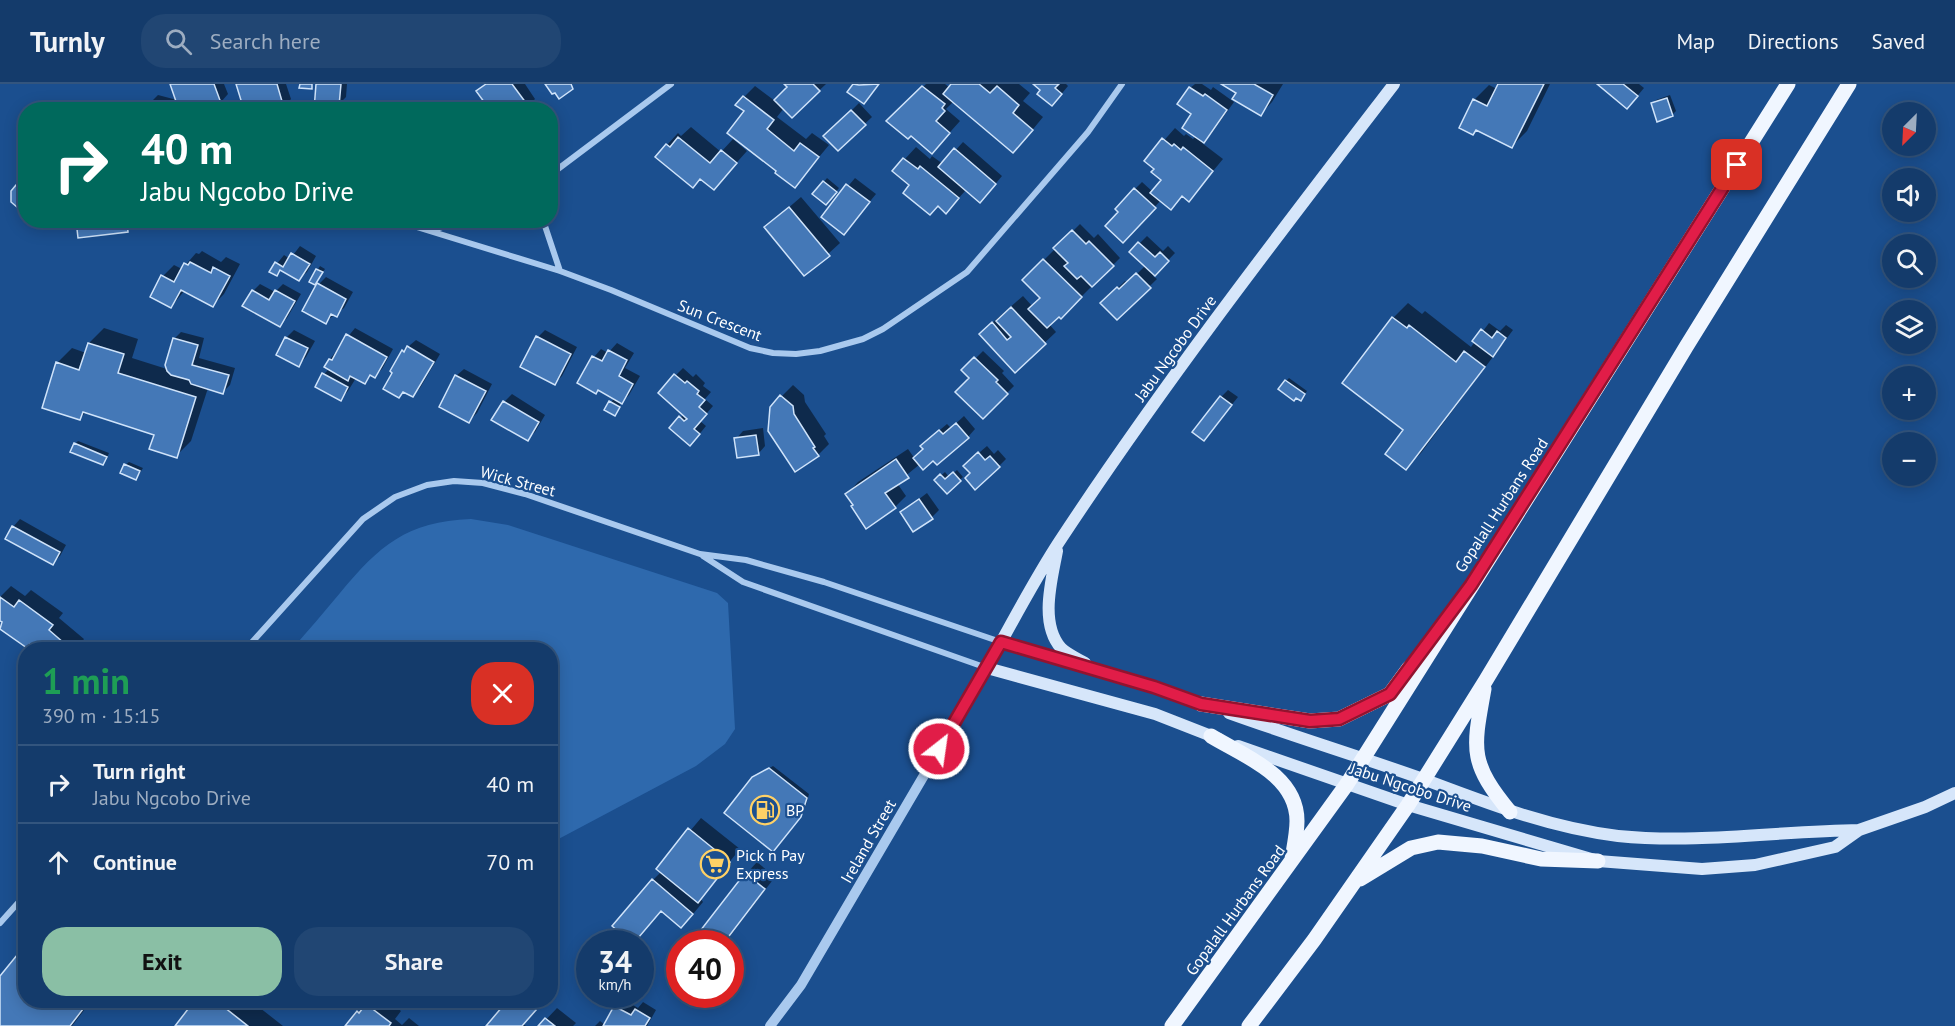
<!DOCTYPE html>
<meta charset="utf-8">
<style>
body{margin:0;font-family:"PT Sans",sans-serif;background:#214673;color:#f1f3f6;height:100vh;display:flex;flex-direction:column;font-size:22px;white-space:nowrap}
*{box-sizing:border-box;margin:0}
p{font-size:20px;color:#9dadc1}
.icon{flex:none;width:33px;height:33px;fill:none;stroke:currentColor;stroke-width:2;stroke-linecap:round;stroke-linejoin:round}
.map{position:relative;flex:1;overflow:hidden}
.sheet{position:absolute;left:18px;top:558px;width:540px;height:366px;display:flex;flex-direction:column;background:#143b6b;border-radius:24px;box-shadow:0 3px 15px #0003,0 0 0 2px #33557e}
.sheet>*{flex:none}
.hud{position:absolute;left:18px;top:18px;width:540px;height:126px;border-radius:24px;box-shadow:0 3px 15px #0003,0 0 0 2px #33557e;background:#00695c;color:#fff;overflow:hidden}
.needle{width:39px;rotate:204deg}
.tools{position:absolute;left:1882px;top:18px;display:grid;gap:12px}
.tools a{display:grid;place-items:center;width:54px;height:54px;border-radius:50%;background:#143b6b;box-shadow:0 3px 15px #0003,0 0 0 2px #33557e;font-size:30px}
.speed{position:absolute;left:576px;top:846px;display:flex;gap:12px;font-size:30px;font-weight:700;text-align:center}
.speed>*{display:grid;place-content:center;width:78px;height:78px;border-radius:50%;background:#143b6b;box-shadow:0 3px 15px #0003,0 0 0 2px #33557e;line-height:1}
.speed small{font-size:15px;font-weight:400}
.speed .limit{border:9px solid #d22;background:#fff;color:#111}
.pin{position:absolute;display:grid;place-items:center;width:51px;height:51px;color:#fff;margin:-26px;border-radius:12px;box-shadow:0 3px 9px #0006}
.me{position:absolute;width:66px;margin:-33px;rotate:30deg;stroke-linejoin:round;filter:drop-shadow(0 0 4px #0008)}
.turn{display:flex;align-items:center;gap:21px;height:126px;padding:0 24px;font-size:27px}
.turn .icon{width:78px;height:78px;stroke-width:2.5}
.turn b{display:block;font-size:42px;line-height:51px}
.round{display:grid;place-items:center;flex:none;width:63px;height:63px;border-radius:24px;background:#214673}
.summary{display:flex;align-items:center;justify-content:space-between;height:102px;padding:0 24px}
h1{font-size:36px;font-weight:600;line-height:45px;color:#1e9e55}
.primary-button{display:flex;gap:12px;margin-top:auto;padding:12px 24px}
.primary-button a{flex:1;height:69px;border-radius:24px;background:#8abfa5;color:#111;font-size:24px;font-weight:600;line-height:69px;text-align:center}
.primary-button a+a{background:#214673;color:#f1f3f6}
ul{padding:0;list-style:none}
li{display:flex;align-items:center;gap:18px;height:78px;padding:0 24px;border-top:2px solid #33557e}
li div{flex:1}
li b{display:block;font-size:22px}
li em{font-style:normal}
header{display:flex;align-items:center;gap:36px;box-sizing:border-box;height:84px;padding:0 30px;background:#143b6b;border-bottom:2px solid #33557e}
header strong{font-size:28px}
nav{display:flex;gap:33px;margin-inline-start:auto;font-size:21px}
.search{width:420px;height:54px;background:#214673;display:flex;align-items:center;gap:15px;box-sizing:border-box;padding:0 21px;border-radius:24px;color:#9dadc1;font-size:22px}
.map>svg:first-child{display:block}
.green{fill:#2e69ad}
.shadow{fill:#0007}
.building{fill:#4478b7;stroke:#cfe3fa;stroke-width:1.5}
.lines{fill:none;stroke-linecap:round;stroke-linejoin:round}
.minor{stroke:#a9c9ee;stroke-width:6}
.tertiary{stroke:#a9c9ee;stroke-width:10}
.secondary{stroke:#d6e6fa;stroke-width:12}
.primary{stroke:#f0f6ff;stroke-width:15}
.route-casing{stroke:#92132f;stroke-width:15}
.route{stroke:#e11d48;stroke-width:10}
.labels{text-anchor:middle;stroke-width:4.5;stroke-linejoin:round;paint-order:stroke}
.street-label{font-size:16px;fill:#fff;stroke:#1b4f8f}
.poi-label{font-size:16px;fill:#fff;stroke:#1b4f8f;text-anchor:start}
</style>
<header>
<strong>Turnly</strong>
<div class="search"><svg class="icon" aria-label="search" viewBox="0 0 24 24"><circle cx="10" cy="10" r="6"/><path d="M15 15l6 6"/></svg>Search here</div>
<nav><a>Map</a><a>Directions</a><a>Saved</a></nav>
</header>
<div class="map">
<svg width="1955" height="942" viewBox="0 0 1955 942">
<rect width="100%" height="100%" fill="#1b4f8f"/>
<path class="green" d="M471,435L508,441L717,509L728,519L735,645L725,660L696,682L551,759L550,566L292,565C308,547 324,528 340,509C380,461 406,438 471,435Z"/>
<path class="shadow" d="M171,0H224L228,10L221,18L204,24L202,17L181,26H149L150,19L158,11L177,16Z
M238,0H286L291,15L284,23L274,26H246Z
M318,0H347L346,13L339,20H335L333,26H315Z
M485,0H525L535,15L528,22L478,7Z
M786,0H826L792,32L784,24L777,33L806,55L812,49L829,61L795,102L778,86L746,27L744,13L755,2L775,17L789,3Z
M926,0H945L950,4L953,0H1019L1030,9L1023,17L1043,33L1025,55L954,17L946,25L960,37L943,56L911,50L888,37Z
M1035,0H1066L1068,2L1059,13L1042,6Z
M1195,0H1202L1211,6L1213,3L1234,18L1211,50L1202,59L1223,75L1189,116L1183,111L1171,124L1161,116L1130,150L1121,127L1135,105L1142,98L1153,108L1163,96L1156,85L1146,77L1175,44L1184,52L1186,50L1193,55L1196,52L1190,4Z
M1224,0H1283L1272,18L1261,30L1238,8Z
M1500,0H1550L1527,47L1512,62L1474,16L1489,1L1497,5Z
M1600,0H1639L1644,4L1634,16Z
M1670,11L1676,27L1672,31L1652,20L1656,16Z
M859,19L872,33L838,65L826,52Z
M691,43L721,68L733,55L747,67L714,104L701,93L657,72L678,49L681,52Z
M963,58L1002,92L987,110L966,106L946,128L894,87L916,63L930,75L932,72L943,80Z
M827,94L839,104L829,116L814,110Z
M855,94L876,110L844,149L823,132Z
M801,113L840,159L828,170L766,143Z
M77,136H138L128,147Z
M1080,140L1094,154L1098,150L1120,174L1061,233L1059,231L1049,240L1056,248L1015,287L992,239L1023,212L1033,223L1042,214L1024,196Z
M1147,152L1163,167L1168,162L1175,169L1153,192L1157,195L1117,234L1102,219L1125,197L1128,199L1146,181L1131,168Z
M300,162L316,172L307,188L299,195L282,185L277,190L271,187L284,171L290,175Z
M202,167L221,178L226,173L240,180L224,210L213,221L185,206L171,223L163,192L174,181L182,185L196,169L199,170Z
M320,182L325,185L315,200L311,197Z
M326,193L353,208L344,224L325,238L319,200Z
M260,200L275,208L283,200L301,210L287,234L279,241L253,207Z
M1408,219L1422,230L1425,227L1471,263L1489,239L1500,247L1506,241L1513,246L1421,369L1406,384L1405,345L1393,234Z
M104,244L138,255L132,274L170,286L174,255L181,248L204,254L199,274L235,284L230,301L223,308L208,304L191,357L176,372L156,350L86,328L80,334L57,279L72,264L86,269L89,259Z
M355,244L393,265L382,285L375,292L372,290L364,298L356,294L348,307L341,315L324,290L329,285L330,275Z
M294,246L315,257L306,273L299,281L278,270L286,254Z
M545,246L577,263L562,292L555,299L538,253Z
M416,256L440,270L420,304L413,312L403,267Z
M617,259L634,269L625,284L640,292L629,311L621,319L615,330L611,318L615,314L599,305L579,299L594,273L601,265L608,269Z
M983,267L1004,287L1002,289L1014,302L983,333L971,294L964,286Z
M683,284L693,293L696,290L705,299L703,302L711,308L705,315L713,322L700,337L706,342L697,353L671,344L684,330L676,291Z
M464,285L492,300L477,329L469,337L456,292Z
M1289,294L1307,307L1304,311L1286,297Z
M793,301L804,311L805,318L826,350L824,352L829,360L818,371L771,323Z
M1228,306L1238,313L1204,355L1221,313Z
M512,310L545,331L535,348L527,355L493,335L504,318Z
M964,332L975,345L968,353L934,375L920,380L897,399L906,412L895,423L854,421L847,410L858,398L908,365L915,375L925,365L929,355L947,340L951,344Z
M763,344L765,362L758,370L736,355L743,347Z
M78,357L109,369L106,376L103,380L75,360Z
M987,362L994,370L998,366L1006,375L999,382L972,389L973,374Z
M129,378L143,384L136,395L125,381Z
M957,386L963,393L947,408L936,396L945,388L949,393Z
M927,409L939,426L932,433L902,428Z
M20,435L66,461L60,472L53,479L13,443Z
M11,502L25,512L31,506L63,529L59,534L84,555L76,566H39L0,535V513Z
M773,682L809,710L804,728L776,763L753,694Z
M701,734L740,765L700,814L703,818L693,830L662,826L634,858L653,796L661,788L658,785Z
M757,778L775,793L724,860H692L746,790Z
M0,895L26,916H92L72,942H0Z
M623,915L638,924L643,918L656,926L647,942H595L600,937L605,941L615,923Z
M197,916H250L283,942H177Z
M372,916H388L401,927L395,935L402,941L409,934L419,942H347L358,928Z
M510,916H544L523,940L526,942H488Z
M557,924L576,939L573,942H540Z"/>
<path class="building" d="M170,0H214L221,19L204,26L201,19L179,26Z
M236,0H277L284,24L244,26Z
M300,0H312V5L299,4Z
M316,0H341L339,22L329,21V26H314Z
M486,0H512L529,23L526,26H490L476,7Z
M545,0H571L573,5L559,15L555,9L552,10Z
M784,0H813L820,7L792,34L774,16L787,3Z
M853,0L859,1L879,0L864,20L847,8Z
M951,0H979L990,9L997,2L1019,21L1013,29L1033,46L1013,69L943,10Z
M1033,0H1059L1055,4L1062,10L1052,22L1037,10L1040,6Z
M1221,0H1254L1273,11L1261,32L1232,15L1236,9Z
M1498,0H1544L1512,64L1476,46L1473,51L1459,44L1473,15L1487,22Z
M1597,0H1623L1638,12L1627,25Z
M922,2L945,20L942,24L945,27L936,37L950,49L932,70L911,52L908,55L886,37Z
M1189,3L1203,12L1205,10L1227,26L1204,59L1182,44L1191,30L1177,20Z
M743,12L774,36L767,45L794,67L800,59L819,73L795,104L775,89L776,87L727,49L744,27L735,21Z
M1667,14L1673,32L1657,38L1651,19Z
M149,18L176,24V26H147Z
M851,26L866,41L838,67L823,52Z
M678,53L710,79L721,66L737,79L714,106L700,95L693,104L655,73L666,60L670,63Z
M1162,54L1172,62L1174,60L1181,66L1183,63L1213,87L1189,118L1182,112L1171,126L1150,109L1161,96L1151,88L1154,85L1144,77Z
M954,64L996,100L980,119L938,83Z
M903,74L918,85L920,82L959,114L946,130L938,122L930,131L903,109L909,101L892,87Z
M823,97L837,108L826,121L812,110Z
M24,100L26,101V123H17L11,118V107L16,101Z
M846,100L870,118L844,151L821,133Z
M1134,104L1156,124L1123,159L1105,142L1118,128L1115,125Z
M789,123L830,172L804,192L764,143Z
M37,136H66V141L37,142Z
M76,136H127L128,148L78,154Z
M1072,146L1086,160L1089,157L1114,182L1092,203L1081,192L1077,195L1064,182L1068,179L1053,164Z
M1138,158L1155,173L1160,168L1169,177L1155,192L1129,168Z
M291,169L310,180L299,197L280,186L277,192L269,188L275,178L283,183Z
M1043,175L1082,213L1061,235L1059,233L1047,244L1028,225L1040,214L1022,196Z
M190,178L211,189L213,183L230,192L213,223L181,206L171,224L150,213L161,191L174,198L184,179L188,181Z
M316,185L323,188L315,201L309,198Z
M1136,189L1151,204L1117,236L1100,219L1117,203L1119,205Z
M317,199L346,215L337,233L331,230L326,240L302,227Z
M252,206L269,216L275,206L295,217L280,243L242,222Z
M1011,223L1046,260L1015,289L979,250L992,238L1007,256L1011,253L996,237Z
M1392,233L1407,244L1409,241L1456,278L1464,267L1485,283L1406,386L1385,370L1403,346L1342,299Z
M1481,245L1492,254L1497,247L1506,254L1493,273L1472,257Z
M346,250L387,273L375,294L370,291L365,300L350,292L348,297L324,283L329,275L332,276Z
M536,252L571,270L555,301L520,283Z
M285,253L308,264L299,283L276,271Z
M173,254L198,261L192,281L229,291L223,310L191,300L189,296L171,291L167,287L165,281Z
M88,259L124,270L118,289L196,313L177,374L149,365L154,351L83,328L80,336L42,324L56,278L79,286Z
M407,262L434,278L413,313L403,308L399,314L383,305L392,289L390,287L402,266L404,268Z
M608,266L627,276L619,292L633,300L622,320L598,306L596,310L577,299L592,272L602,277Z
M974,273L998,296L996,298L1008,310L983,335L955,308L969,294L961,286Z
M322,289L348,303L341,317L315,303Z
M674,290L685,299L687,297L699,307L697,310L705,316L699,323L707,330L694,345L700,350L690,362L669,344L679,332L684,337L687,335L658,309Z
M455,291L486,307L469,339L439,323Z
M1285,296L1305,310L1301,317L1296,314L1294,317L1278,305Z
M780,311L793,322L794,330L815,363L813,364L819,372L795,388L768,347L770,323Z
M1220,312L1232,321L1204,357L1192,348Z
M503,317L539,338L528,357L491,336Z
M609,317L620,323L615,332L604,326Z
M956,339L969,354L937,381L933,377L923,386L913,374L923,365L920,362L939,346L943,350Z
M756,351L759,371L737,374L734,354Z
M74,359L107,373L103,381L70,368Z
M978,368L985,376L990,372L1000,383L975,406L965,394L970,389L963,382Z
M896,375L909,394L885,409L896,424L866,445L851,422L853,421L845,410Z
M124,380L140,387L136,396L120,389Z
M953,388L961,397L947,410L934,396L940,390L945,395Z
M919,415L933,435L913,448L900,428Z
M12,442L60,468L53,481L5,455Z
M0,513L14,523L19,516L53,541L49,546L72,566H37L30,560L27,564L0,545L2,538L0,537Z
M769,684L807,714L801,733L773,768L724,729L752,693Z
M688,744L730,778L698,819L656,785Z
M745,789L765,805L723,860H690Z
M652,795L693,830L681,844L661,827L633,860L612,842Z
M26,860V916H90L70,942H0V892Z
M195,916H215L248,942H175Z
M508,916H525L536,926L522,942H486Z
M366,920L391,939L389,942H345L357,927L359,929Z
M614,922L631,931L635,925L650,934L645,942H603Z
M545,934L555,942H538Z"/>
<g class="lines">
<path class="minor" d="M550,91L671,0
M394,136L560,187L611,206L750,264L773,269L796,270L820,267L863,255L883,245L967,188L1088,48L1122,0
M543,136L560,187
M431,147L462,136
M703,472L743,498L987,584
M245,566L363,435L395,413L427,401L454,397L483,399L525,410L700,470L746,476L824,498L1001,558
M0,839L26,810"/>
<path class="tertiary" d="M770,942L801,901L987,584"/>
<path class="secondary" d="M1057,467C1052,495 1039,539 1061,564C1067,570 1078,575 1085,579
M1001,558L1154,603L1210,623
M1229,629C1293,652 1358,672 1423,695C1487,719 1550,744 1618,752C1699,760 1779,747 1859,746
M1219,655L1155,630L987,584C1010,542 1033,498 1059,458C1163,300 1279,150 1394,0
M1238,662L1408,721L1598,777L1702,785L1755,781L1835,763L1859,746L1925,723L1955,709"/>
<path class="primary" d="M1484,605C1473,666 1469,678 1510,728
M1201,620L1310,637L1339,635L1390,610L1409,584
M1211,652C1244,672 1297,691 1297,737C1297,749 1294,763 1292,775
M1360,795L1411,764L1438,758L1482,762L1541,775L1598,777
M1172,942L1347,700L1788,0
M1249,942L1314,856L1408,721L1486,596L1686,263L1849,0"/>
</g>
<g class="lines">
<g class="route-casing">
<path id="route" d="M939,665L1001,558L1154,603L1201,620L1310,637L1339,635L1390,610L1471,501L1737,81"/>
</g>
<use href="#route" class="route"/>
</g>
<defs>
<g id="fuel-ring" transform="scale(1.5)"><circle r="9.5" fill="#1b4f8f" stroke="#ffd166" stroke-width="1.5"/><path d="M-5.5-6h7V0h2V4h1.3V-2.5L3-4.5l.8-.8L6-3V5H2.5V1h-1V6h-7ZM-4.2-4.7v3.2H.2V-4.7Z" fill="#ffd166"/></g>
<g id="supermarket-ring" transform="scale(1.5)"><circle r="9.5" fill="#1b4f8f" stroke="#ffd166" stroke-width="1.5"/><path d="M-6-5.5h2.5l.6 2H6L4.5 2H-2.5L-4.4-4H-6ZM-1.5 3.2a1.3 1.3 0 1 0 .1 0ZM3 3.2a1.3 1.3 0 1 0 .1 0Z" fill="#ffd166"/></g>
</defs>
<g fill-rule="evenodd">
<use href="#fuel-ring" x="765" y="726"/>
<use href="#supermarket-ring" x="715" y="780"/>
</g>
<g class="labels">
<g class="street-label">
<text transform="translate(720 236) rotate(21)" y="6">Sun Crescent</text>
<text transform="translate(1175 264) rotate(-54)" y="6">Jabu Ngcobo Drive</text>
<text transform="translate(518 397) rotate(15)" y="6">Wick Street</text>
<text transform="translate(1501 421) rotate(-57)" y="6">Gopalall Hurbans Road</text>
<text transform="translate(1411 703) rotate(18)" y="6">Jabu Ngcobo Drive</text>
<text transform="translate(868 757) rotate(-60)" y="6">Ireland Street</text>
<text transform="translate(1235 826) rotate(-54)" y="6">Gopalall Hurbans Road</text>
</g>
<g class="poi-label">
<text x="786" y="732">BP</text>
<text x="736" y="777">Pick n Pay<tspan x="736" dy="18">Express</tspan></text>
</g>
</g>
</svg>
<div class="tools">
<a><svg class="needle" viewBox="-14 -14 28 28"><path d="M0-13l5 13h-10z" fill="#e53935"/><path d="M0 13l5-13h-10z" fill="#9dadc1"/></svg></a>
<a><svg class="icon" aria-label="sound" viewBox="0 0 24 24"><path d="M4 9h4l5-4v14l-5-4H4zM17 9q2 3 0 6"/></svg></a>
<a><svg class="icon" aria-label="search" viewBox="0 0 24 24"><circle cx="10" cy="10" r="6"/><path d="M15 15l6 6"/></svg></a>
<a><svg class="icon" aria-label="layers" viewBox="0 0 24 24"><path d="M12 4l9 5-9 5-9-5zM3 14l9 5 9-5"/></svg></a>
<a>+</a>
<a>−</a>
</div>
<div class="speed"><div>34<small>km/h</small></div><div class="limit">40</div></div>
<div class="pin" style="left:1737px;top:81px;background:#d93025"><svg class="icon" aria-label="arrive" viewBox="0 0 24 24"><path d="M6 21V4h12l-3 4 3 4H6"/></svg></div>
<svg class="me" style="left:939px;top:665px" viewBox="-20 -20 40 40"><circle r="17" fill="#e11d48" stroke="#fff" stroke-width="3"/><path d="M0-11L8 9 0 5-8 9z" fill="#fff"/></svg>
<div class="hud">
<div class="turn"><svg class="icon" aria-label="right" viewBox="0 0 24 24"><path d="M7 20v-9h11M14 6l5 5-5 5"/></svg><div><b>40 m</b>Jabu Ngcobo Drive</div></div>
</div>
<section class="sheet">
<div class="summary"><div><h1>1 min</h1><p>390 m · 15:15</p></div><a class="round" style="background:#d93025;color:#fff"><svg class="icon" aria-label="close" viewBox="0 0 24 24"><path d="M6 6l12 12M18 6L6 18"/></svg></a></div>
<ul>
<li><svg class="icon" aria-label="right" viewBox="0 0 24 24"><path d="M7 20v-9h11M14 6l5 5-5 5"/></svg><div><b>Turn right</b><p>Jabu Ngcobo Drive</p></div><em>40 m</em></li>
<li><svg class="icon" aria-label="ahead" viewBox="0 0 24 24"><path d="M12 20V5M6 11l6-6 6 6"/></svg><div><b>Continue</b></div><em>70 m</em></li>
</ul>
<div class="primary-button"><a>Exit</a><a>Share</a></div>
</section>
</div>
